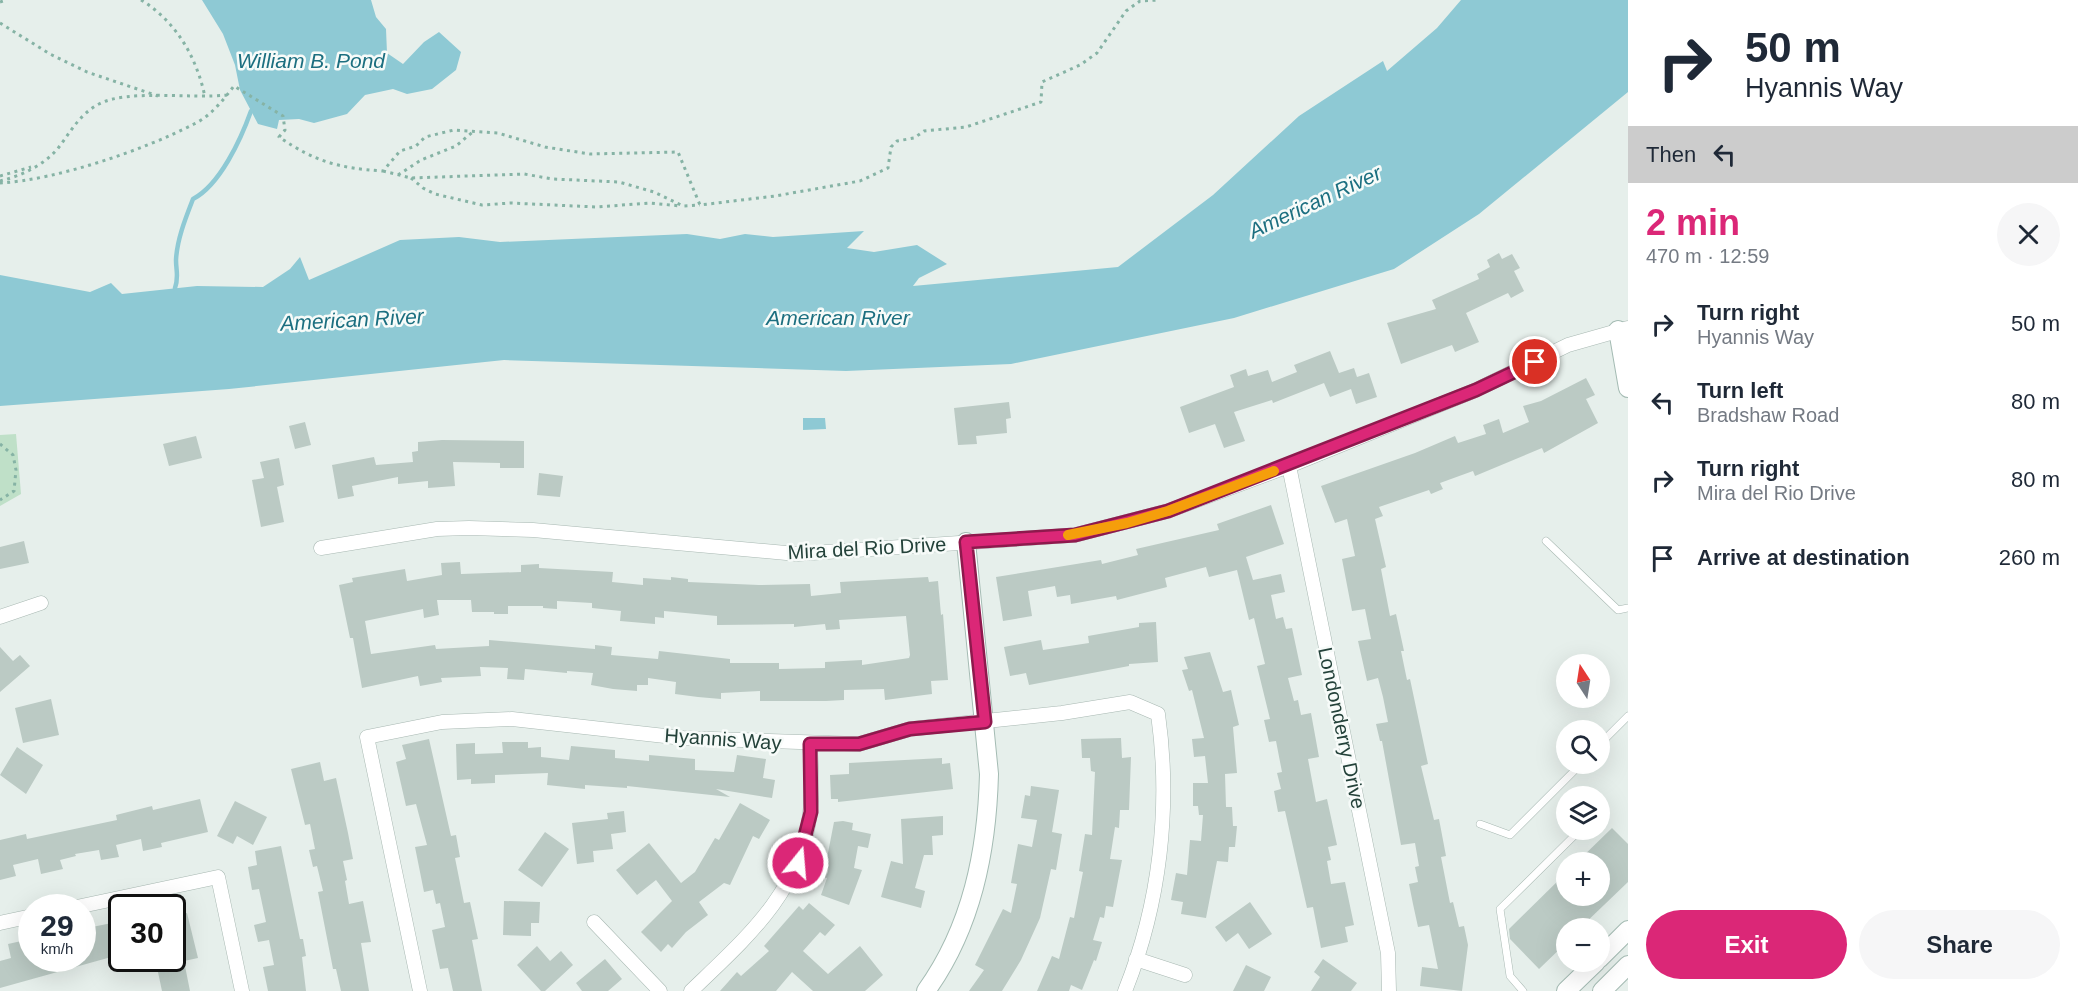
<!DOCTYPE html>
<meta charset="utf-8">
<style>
body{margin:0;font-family:Arial,sans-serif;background:#f6f6f7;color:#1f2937;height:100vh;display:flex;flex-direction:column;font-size:22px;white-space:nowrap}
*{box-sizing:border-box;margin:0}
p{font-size:20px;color:#747a83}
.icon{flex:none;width:33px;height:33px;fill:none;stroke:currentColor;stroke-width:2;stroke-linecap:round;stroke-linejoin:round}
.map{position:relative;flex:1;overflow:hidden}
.panel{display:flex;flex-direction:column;background:#fff;width:450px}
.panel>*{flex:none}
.top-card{background:#fff;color:#1f2937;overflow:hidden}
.needle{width:39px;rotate:348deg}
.tools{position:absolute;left:1556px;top:654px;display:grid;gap:12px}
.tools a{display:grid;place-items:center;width:54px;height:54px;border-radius:50%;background:#fff;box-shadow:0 6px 24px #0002;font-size:30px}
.speed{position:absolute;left:18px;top:894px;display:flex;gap:12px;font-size:30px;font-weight:700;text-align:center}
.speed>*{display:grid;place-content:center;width:78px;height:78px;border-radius:50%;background:#fff;box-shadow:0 6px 24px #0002;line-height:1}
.speed small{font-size:15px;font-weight:400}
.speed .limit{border:3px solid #111;border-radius:9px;background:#fff;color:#111}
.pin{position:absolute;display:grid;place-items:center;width:51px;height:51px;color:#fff;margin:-26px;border:3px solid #fff;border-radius:50%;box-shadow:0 2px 6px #0007}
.me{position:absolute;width:66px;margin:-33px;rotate:17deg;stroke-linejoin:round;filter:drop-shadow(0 0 4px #0008)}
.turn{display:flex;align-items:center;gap:21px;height:126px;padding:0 18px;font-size:27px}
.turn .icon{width:78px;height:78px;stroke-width:2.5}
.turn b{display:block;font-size:42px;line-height:51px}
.then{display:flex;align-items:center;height:57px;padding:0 18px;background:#0003;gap:12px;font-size:22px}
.round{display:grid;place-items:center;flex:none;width:63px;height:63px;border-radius:32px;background:#f6f6f7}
.head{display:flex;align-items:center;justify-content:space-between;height:102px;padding:0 18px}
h1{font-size:36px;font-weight:800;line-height:45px;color:#db2777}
.action{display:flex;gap:12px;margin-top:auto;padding:12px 18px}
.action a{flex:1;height:69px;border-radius:36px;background:#db2777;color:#fff;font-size:24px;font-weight:800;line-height:69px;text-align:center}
.action a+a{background:#f6f6f7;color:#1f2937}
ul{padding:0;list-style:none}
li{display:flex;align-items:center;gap:18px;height:78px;padding:0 18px}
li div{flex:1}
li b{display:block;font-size:22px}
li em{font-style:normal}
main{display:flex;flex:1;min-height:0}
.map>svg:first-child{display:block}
.green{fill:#bfe0c8}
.water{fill:#8ec9d4}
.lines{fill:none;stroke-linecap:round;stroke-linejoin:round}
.stream{stroke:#8ec9d4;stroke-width:4.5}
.building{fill:#bbcac4;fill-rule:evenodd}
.lane-casing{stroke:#a8b8b2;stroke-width:8}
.street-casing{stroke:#a8b8b2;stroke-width:15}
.secondary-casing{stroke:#a4bbb3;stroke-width:20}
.path{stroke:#86b3a5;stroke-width:3;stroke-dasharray:3 4.5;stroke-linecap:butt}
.lane{stroke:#fff;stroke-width:7}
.street{stroke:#fff;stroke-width:14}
.secondary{stroke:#fff;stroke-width:18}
.route-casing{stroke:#8e194d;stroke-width:15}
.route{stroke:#db2777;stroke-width:10}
.slow{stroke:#f59e0b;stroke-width:10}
.labels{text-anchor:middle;stroke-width:5;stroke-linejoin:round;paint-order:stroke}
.street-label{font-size:20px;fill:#24423a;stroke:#f7fbf9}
.water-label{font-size:21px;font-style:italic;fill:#1c6f80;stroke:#f7fbf9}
</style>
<main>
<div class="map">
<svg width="1628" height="991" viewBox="0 0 1628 991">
<rect width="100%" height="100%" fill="#e6efeb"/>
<path class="green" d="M16,434L21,494L0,506V435Z"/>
<path class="water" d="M202,0H371L376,17L386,29L387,53L403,64L424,42L439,32L461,52L456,70L432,89L407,94L393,89L365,95L347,114L314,123L299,119L279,120L277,129L258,124L240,90L235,65L223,34Z
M1461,0H1628V92L1479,214L1394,269L1234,318L1011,364L846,371L504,360L229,389L0,406V275L90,292L111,283L122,294L197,286L263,287L290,269L300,257L309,280L400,240L459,237L500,242L687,234L720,239L745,234L773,237L864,231L847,248L874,252L917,245L947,264L919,278L913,286L1118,267L1213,195L1299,116L1383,61L1387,71L1437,28Z
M803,418H825L826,429L803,430Z"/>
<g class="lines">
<path class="stream" d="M175,288C179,277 176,271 176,260C177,239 186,217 193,199C220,185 241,139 251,111"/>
</g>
<path class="building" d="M1499,253L1502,259L1512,254L1520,268L1514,271L1524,291L1511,298L1508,293L1466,313L1479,342L1455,352L1452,345L1401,364L1387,323L1436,309L1432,300L1479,279L1477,274L1490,267L1487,260Z
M1330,351L1339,373L1354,368L1357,377L1369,373L1377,397L1356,404L1351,389L1330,397L1324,383L1273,403L1272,400L1234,412L1245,441L1224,448L1215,424L1189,433L1180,407L1234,387L1230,375L1246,369L1248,376L1268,370L1272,382L1297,372L1294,365Z
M1586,378L1595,395L1586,399L1598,423L1544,453L1542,448L1475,476L1473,471L1440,483L1443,489L1431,494L1429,490L1379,507L1383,516L1375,519L1386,567L1381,569L1390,616L1396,614L1404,651H1401L1407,680L1410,679L1428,764L1421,766L1434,820L1439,819L1446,856L1441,857L1450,903L1453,902L1459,927L1464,926L1468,945L1462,991L1420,986L1422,967L1438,969L1429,925L1418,927L1413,904L1409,884L1418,882L1415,867L1419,866L1415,843L1401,845L1382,741H1380L1376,724L1388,722L1383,697L1378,678L1367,681L1358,641L1371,639L1365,609L1352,611L1342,559L1355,556L1347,519L1335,523L1321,486L1415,453L1455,436L1458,443L1486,434L1483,425L1499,419L1503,433L1529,422L1523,406L1541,401Z
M1009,402L1011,418L1006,419L1007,433L976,436L977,444L958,445L954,408Z
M305,422L311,445L295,449L289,426Z
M196,436L202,458L169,466L163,444Z
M442,440L524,441V468H500V463L453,462L455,486L428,488V481L398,484V477L352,486L354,496L338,499L332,465L374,457L376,465L413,462L412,452L418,451V442Z
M279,458L284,485L277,487L284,522L261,527L252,480L264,478L260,462Z
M539,473L563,476L560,497L537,495Z
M1271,505L1284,544L1246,557L1253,580L1281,574L1285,592L1271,595L1276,619L1283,617L1286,629L1292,628L1302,675L1288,678L1294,701L1298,700L1301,715L1311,713L1319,757L1308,759L1316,802L1327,799L1337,845L1328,847L1331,860L1327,861L1331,884L1345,882L1354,925L1345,927L1348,942L1321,948L1313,907L1307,908L1285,811L1278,812L1274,791L1281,789L1277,773L1282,772L1276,741L1269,742L1264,720L1270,719L1257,666L1265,664L1254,618L1249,620L1237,570L1209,577L1206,567L1165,578L1167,587L1117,600L1116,596L1071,604L1070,595L1057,597L1055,586L1028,591L1032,616L1003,621L996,577L1101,560L1102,564L1138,555L1136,549L1219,530L1217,524Z
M24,541L29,563L0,569V547Z
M460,562L461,574L521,572V565L539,564V568L613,572L612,582L643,585V578L671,580V577L688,579V582L759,585L810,584L811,596L841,593L840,582L928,577L929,582L938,581L941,615L943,614L948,680L931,681L932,694L885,700L884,689L844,690V700L826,701H760V691L721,693V699L698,697L675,694L676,682L648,678V685H637V691L613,689L591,685L593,673L567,671V673L525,669L524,680L507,679L508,668L480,667L481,676L441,678L442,682L420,686L418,676L362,688L353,638H350L339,585L353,582L352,578L405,569L407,581L442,575L441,563ZM437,600H471L472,612H494V614H508V606H543V608L557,609V601L592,603V608L621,611L620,621L655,624V617L664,618V611L717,616V625L794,624V627L825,624L826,630L840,629L839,620L906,616L910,655L909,658L862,665V660L825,662V668L779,669V663H730V659L659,651L658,659L611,655L612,647L595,645V649L489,640V646L436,649L435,645L371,654L365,621L423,609L424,618L439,615Z
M1156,622L1158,662L1129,664V666L1029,685L1026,673L1010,676L1004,647L1041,640L1043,650L1089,643L1088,636L1139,627V623Z
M0,647L13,661L20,655L30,666L0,692Z
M1210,652L1223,692L1231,690L1239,725L1233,727L1237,773L1225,774L1226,807H1232L1233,826H1237L1235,847H1229L1228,862L1217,861L1206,918L1181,914L1183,902L1171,900L1176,873L1187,875L1190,840L1201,841L1203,815H1199L1198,806H1193V783H1208L1205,756L1194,757L1192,739L1204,738L1192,690L1189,691L1182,670L1188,669L1184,657Z
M51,699L59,735L23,743L15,708Z
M1121,738L1122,758L1131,757L1129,810H1120L1119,828L1115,827L1110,859L1122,860L1113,907L1106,906L1104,918L1100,917L1093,940L1102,942L1096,961L1094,960L1082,990L1071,985L1069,991H1037L1052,956L1059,959L1070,917L1074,918L1083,872L1079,871L1085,834L1092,835L1095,772L1091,771L1090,758H1082L1081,739Z
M429,739L451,836L456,835L460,857L455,858L464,903L470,902L478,939L472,940L482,991H453L448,968L440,969L432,930L445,927L440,903L436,904L433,890L424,892L415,847L427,845L416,804L406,806L396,762L406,759L402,745Z
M502,742H528V748L541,747V757L569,760L571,746L615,750V758L649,761V755L695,759V770L734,772L737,755L766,759L763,778L775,780L772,798L716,789L730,797L627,786V788L585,785V789L547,785L548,773L495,775V783L471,784V779L457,780L456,744L475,743V754L503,753Z
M17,747L43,765L26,794L0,775Z
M942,758V764L950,763L953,789L838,802V799H831L830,775L849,774V763Z
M320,762L324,781L336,778L348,833L353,859L343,861L347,880L345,881L349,904L363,901L371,942L361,943L369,991H341L336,969H333L318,892L323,891L317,866L313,867L309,850L315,849L310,824L305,825L291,769Z
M1031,786L1059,790L1052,832L1062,834L1056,870L1051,869L1040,918L1021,960L1002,991H969L984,970L975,965L1003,909L1011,913L1017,884L1011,883L1018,844L1032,847L1037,820L1021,818L1025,795L1030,796Z
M200,799L208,832L161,843L162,847L143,851L141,839L116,845L119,857L101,860L99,850L75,854L76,856L60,860L63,869L41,874L38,859L13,865L16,876L0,880V840L26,834L27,839L117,820L116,815L152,806L153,810Z
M235,801L267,817L253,845L237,836L233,844L217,836Z
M740,803L770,820L759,839L753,836L730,885L724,883L699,902L708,915L686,932L672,948L668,944L661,952L641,932L672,901L656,880L637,895L616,870L649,843L681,883L695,872L715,838L719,840Z
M624,811L626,832L611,834L613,849L593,851L594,862L577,864L572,823L608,819L607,813Z
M943,816V835L932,836L933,855H924L915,888L925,891L921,908L881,897L891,861L903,864L901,819Z
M843,821L853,823L852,830L871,834L868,848L858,846L854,868L862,870L849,905L821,895L827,878L816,874L822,856L827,858L834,822Z
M1612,828L1628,844V882L1580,928H1566V943L1539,969L1510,939L1509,929L1566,873V896H1599V862H1577Z
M545,832L569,849L542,887L518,870Z
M281,846L300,939H303L306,956L302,957L306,991H268L263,967L274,965L269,940L258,942L254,925L266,922L259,889L252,890L248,867L257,865L255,851Z
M504,901L540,902L539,923H531V936L503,935Z
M1250,902L1272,934L1249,949L1238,933L1226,942L1215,927Z
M809,903L835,925L825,936L820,932L803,951L828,974L860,946L883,975L865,991H813L792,972L776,991H720L737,972L741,976L769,951L764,946L799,906L803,910Z
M187,913L198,958L184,961L190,991H162L155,958H172V916Z
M122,921V954L0,988V961L11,958L8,944L26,940L32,958H82V929Z
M537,946L550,961L561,951L573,965L545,991H541L517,965Z
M605,959L622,979L608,991H582L576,983Z
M1323,959L1357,983L1351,991H1311L1320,977L1314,972Z
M1246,965L1271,977L1264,991H1233Z"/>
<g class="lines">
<g class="lane-casing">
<path id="lane" d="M1546,541L1618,610L1628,608
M1599,745L1628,716
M1480,824L1510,835L1581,764
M1523,991L1510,976L1500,909L1580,830"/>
</g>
<g class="street-casing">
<path id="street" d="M1289,466L1388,953L1389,991
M321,548L437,529L469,528L533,530L797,554L1075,535L1168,511L1289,466L1476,390L1568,345L1628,328
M0,617L41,603
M72,908L218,877L242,991
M594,922L660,991
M0,923L32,916
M1136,959L1185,975
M420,991L367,737L442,722L512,719L683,738L859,744L910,729L1062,713L1130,702L1158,714C1171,807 1160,904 1125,991
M691,991C745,939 801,892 810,813C813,790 811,767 810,744"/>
</g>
<g class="secondary-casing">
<path id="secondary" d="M1618,330L1628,388
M1599,959L1628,930
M926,991C972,927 987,851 989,774L966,542
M1566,991L1596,962
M1602,991L1628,965"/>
</g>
<path class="path" d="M141,0C176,21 197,58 205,97
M0,2L6,0
M0,23L50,54L87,72L158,96
M383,171L411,178L524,174L553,179L619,182L654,192L683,206L700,205
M398,175L421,160L456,146L475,130
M0,176L31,167
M411,178L423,188L435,194L482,205L511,203L596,207L650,203L681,206
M0,181C21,176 45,165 59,147C71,131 80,114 99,104C127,89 192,99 227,95
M0,183C56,180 144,150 194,124C211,116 223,100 234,86L283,116L285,130L279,137C316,162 338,168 383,171L400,151L416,146L425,137L454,130L498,133L545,147L590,154L678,152L700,205L775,196L860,181L888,168L891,147L897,141L914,138L924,131L966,127L1041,102L1042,82L1080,65L1097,53L1126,11L1140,1L1159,0
M0,444L13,455L16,470L14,491L0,500"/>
<use href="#lane" class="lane"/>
<use href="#street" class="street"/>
<use href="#secondary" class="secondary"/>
</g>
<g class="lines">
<g class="route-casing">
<path id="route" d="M798,863L811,812L810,744H859L910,729L985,722L966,542L1075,535L1168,511L1476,390L1535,362"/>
</g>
<use href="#route" class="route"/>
<path class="slow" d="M1068,535L1127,523L1168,511L1274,471"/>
</g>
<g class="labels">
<g class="street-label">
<text transform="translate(867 548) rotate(-3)" y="7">Mira del Rio Drive</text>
<text transform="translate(1342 728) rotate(78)" y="7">Londonderry Drive</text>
<text transform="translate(723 739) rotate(4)" y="7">Hyannis Way</text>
</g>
<g class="water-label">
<text x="311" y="68">William B. Pond</text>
<text transform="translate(1315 202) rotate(-25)" y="7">American River</text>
<text x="838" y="325">American River</text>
<text transform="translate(352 320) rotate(-3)" y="7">American River</text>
</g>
</g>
</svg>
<div class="tools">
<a><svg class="needle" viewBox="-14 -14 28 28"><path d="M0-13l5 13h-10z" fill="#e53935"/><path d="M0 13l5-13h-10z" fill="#747a83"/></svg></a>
<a><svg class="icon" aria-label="search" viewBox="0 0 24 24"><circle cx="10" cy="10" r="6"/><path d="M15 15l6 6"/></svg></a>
<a><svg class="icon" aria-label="layers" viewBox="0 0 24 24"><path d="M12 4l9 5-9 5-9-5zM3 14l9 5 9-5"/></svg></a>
<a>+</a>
<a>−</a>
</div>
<div class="speed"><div>29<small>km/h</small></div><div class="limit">30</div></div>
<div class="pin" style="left:1535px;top:362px;background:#d93025"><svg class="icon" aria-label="arrive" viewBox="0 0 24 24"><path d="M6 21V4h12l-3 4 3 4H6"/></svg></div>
<svg class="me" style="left:798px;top:863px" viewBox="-20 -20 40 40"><circle r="17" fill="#db2777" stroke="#fff" stroke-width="3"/><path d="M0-11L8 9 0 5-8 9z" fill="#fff"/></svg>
</div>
<section class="panel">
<div class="top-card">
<div class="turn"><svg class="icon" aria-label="right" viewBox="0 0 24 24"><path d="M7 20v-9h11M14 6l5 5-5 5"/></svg><div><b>50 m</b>Hyannis Way</div></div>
<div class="then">Then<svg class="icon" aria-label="left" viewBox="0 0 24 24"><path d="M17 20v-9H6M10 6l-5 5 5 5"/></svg></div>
</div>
<div class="head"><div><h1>2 min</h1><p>470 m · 12:59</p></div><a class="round"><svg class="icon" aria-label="close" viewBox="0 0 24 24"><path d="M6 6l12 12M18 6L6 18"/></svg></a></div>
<ul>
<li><svg class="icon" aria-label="right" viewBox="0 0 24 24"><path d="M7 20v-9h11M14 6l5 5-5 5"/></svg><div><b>Turn right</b><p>Hyannis Way</p></div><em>50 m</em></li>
<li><svg class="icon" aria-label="left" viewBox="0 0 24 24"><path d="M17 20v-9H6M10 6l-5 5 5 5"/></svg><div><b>Turn left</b><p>Bradshaw Road</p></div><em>80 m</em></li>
<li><svg class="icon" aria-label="right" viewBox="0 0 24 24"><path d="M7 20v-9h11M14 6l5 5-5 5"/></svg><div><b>Turn right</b><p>Mira del Rio Drive</p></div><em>80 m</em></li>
<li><svg class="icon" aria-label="arrive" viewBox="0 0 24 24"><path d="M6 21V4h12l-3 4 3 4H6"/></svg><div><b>Arrive at destination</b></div><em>260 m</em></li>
</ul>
<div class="action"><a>Exit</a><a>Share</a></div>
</section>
</main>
